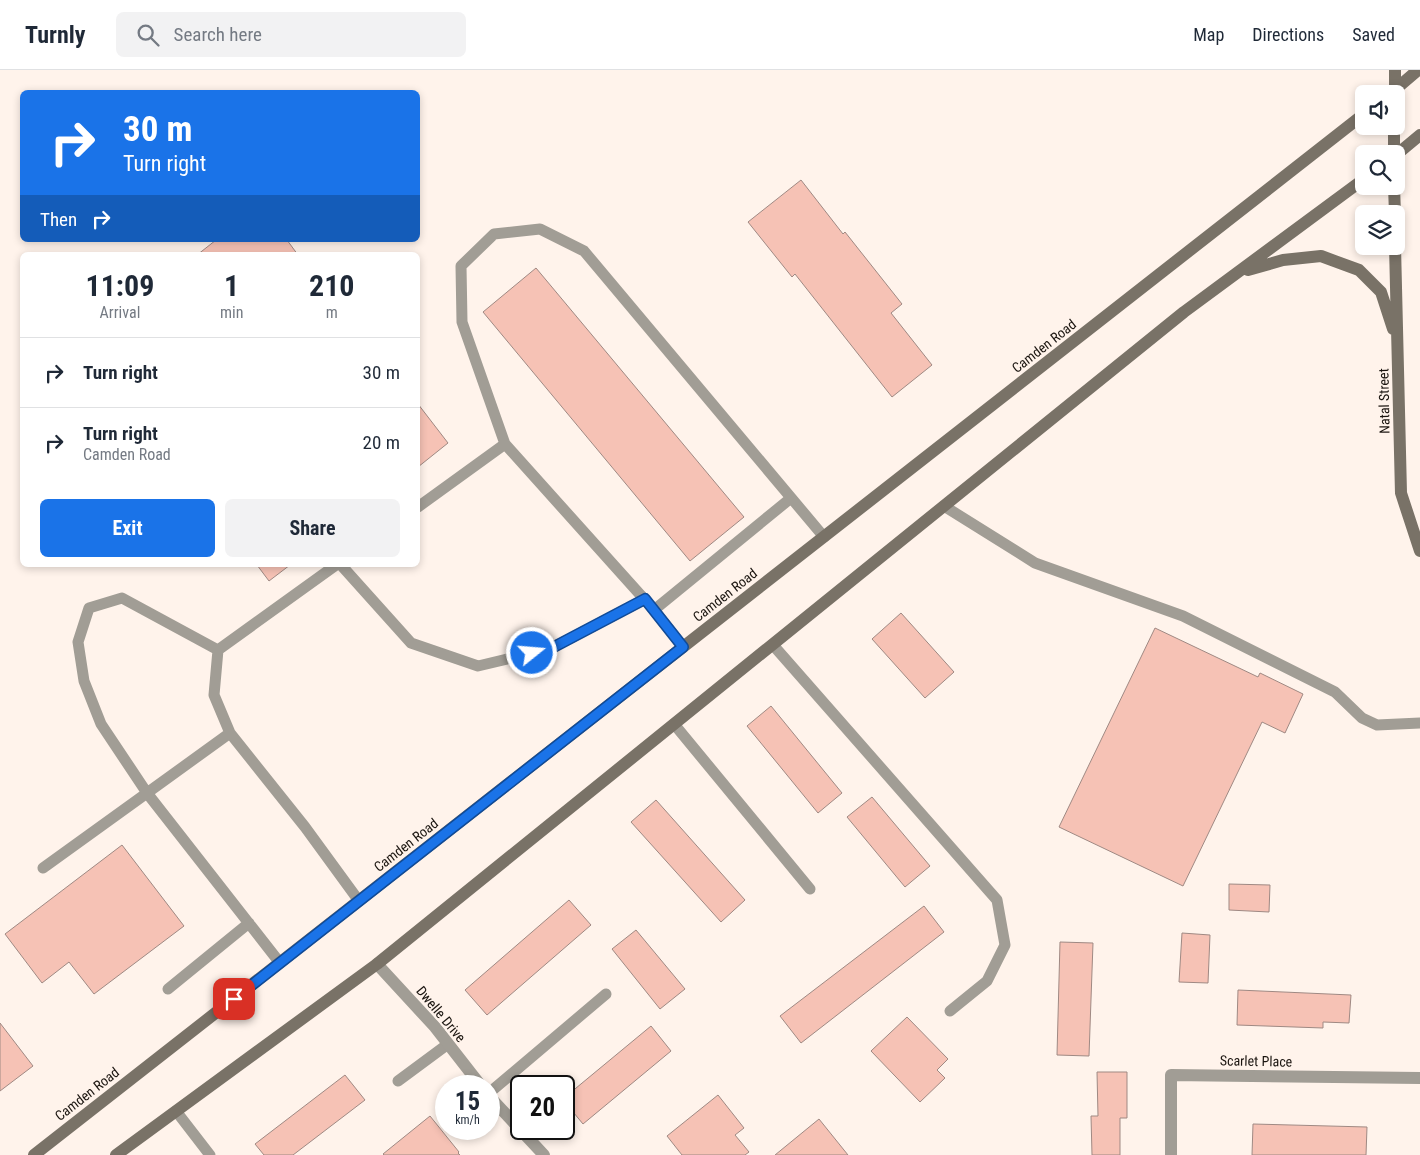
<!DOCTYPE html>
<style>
body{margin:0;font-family:"Roboto Condensed",sans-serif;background:#f2f2f3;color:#1f2937;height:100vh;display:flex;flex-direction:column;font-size:19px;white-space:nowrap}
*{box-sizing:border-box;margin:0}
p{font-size:16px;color:#747a83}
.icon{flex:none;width:28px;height:28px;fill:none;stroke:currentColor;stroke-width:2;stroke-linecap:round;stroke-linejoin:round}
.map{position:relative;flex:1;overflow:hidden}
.sheet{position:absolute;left:20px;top:182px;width:400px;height:315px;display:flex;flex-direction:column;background:#fff;border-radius:8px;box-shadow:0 2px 8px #0003}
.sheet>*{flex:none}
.top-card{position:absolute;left:20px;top:20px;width:400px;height:152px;border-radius:8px;box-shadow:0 2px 8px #0003;background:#1a73e8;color:#fff;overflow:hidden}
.buttons{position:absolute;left:1355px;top:15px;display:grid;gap:10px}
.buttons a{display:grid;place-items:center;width:50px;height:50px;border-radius:8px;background:#fff;box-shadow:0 2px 8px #0003;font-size:25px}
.speed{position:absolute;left:435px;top:1005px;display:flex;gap:10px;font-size:25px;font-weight:700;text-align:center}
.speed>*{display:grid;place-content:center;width:65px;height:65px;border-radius:50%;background:#fff;box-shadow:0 2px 8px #0003;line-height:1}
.speed small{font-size:12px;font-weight:400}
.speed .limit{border:2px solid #111;border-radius:8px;background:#fff;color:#111}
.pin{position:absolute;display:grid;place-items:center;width:42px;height:42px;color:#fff;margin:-21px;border-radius:10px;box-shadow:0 2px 8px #0006}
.me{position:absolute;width:55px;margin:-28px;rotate:73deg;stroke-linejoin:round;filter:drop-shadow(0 0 4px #0008)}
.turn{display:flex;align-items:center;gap:18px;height:105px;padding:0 20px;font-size:22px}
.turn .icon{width:65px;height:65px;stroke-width:2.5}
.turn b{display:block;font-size:35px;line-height:42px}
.then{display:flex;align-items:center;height:48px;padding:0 20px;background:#0003;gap:10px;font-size:19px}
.eta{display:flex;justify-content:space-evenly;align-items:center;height:85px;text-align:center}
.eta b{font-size:30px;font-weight:700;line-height:35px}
.primary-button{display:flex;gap:10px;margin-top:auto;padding:10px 20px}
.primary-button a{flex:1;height:58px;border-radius:8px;background:#1a73e8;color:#fff;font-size:20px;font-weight:700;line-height:58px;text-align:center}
.primary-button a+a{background:#f2f2f3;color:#1f2937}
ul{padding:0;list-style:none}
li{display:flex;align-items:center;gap:15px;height:70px;padding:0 20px;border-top:1px solid #e0e1e3}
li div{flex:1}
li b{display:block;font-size:19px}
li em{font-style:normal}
header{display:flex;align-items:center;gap:30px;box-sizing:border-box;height:70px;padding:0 25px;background:#fff;border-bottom:1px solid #e0e1e3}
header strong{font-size:24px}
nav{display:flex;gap:28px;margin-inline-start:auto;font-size:18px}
.search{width:350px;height:45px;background:#f2f2f3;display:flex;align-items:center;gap:12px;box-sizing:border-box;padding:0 18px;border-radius:8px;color:#747a83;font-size:19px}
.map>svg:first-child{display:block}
.building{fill:#f6c2b5;stroke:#9f8983}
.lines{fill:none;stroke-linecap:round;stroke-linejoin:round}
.lane{stroke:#a19d95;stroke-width:11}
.street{stroke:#a19d95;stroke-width:12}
.secondary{stroke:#797267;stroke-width:12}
.route-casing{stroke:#114b97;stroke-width:12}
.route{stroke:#1a73e8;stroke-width:9}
.labels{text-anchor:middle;stroke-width:4;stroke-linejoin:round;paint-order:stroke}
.street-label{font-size:14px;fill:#1a140f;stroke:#fff3eb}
</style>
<header>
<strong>Turnly</strong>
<div class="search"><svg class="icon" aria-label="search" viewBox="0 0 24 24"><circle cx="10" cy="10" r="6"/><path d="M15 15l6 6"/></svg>Search here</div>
<nav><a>Map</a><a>Directions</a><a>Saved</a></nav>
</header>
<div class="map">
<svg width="1420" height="1085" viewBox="0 0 1420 1085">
<rect width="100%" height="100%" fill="#fff3eb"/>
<path class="building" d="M801,110L843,164L845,162L902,234L891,243L932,295L892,327L795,204L792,207L748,152Z
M216,170H287L298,185H197Z
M536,198L744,447L690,491L483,242Z
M418,334L448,373L418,397Z
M257,495H290L269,511Z
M901,543L954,602L925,628L872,569Z
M1155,558L1258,607L1260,603L1303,624L1285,663L1262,652L1183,816L1059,757Z
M771,636L842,723L818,743L747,656Z
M872,727L930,796L905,817L847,747Z
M656,730L745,830L721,852L631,752Z
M122,775L184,856L94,924L69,892L42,913L5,864Z
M1229,814L1270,815L1269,842L1229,840Z
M569,830L591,855L487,945L465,920Z
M924,836L944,862L801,973L780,946Z
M636,860L685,919L660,939L612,879Z
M1182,863L1210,865L1208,913L1179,912Z
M1060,872L1093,873L1089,986L1057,985Z
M1238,920L1351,925L1349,953L1323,952V958L1237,955Z
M907,947L948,989L937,1000L945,1008L920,1032L871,981Z
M0,953L33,996L0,1021Z
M651,956L671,981L583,1054L564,1031V1028Z
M1097,1002H1127V1048H1120V1085H1092L1091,1046H1098Z
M345,1005L365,1030L293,1085H264L255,1074Z
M718,1025L744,1058L735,1065L749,1082L745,1085H682L667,1066Z
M430,1046L459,1082L458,1083L460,1085H384L383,1084Z
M819,1049L848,1085H775Z
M1253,1054L1367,1057L1366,1085H1252Z"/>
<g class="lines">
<path class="lane" d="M505,374L462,252L461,196L494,164L540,159L584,181L824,467
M944,436L1035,493L1183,546L1335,622L1362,648L1377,655L1420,653
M418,437L505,374L654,540L683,577
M341,495L411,573L478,596L550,579L645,529
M654,540L791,428
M773,575L997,830L1005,875L987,911L950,941
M218,580L336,495
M674,654L810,819
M230,663L147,723L101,654L84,611L78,572L89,538L122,528L218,580L214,625L230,663L305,757L359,831
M43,798L147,723L280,893
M168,919L249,853
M398,1011L448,974
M489,1023L606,924
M176,1041L210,1085"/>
<path class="street" d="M377,894L435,957L481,1016
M489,1026L544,1085
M1171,1085V1005L1420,1008"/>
<path class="secondary" d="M1390,24L1418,0
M1395,24V0
M1394,84V56
M1396,85L1420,65
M1394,116L1395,144
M1395,176L1401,423L1420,481
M1248,200L1283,190L1321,186L1359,200L1381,222L1393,259
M34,1085L1364,44
M116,1085L377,894L1184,242L1364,109"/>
</g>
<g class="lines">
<g class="route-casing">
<path id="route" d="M234,929L683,577L645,529L550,579L532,583"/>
</g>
<use href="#route" class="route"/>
</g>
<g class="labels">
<g class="street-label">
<text transform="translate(1044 276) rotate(-38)" y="5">Camden Road</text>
<text transform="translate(1384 331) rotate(-91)" y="5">Natal Street</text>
<text transform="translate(725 525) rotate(-38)" y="5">Camden Road</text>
<text transform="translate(406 775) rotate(-38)" y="5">Camden Road</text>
<text transform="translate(441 944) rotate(50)" y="5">Dwelle Drive</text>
<text transform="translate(1256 991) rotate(1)" y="5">Scarlet Place</text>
<text transform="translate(87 1024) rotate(-38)" y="5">Camden Road</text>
</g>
</g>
</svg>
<div class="buttons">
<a><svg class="icon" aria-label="sound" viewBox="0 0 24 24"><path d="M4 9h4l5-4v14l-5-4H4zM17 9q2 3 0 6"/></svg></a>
<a><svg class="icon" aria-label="search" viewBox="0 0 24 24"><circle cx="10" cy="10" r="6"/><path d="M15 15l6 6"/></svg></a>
<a><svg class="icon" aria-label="layers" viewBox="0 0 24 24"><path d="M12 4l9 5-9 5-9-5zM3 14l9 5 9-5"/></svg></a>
</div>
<div class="speed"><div>15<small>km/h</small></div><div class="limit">20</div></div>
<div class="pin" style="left:234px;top:929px;background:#d93025"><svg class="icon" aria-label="arrive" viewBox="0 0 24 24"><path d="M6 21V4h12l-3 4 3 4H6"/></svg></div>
<svg class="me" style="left:532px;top:583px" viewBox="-20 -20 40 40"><circle r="17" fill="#1a73e8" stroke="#fff" stroke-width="3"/><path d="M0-11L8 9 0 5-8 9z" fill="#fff"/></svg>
<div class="top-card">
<div class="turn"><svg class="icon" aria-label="right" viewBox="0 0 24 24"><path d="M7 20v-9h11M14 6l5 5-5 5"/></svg><div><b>30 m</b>Turn right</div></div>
<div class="then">Then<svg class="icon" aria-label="right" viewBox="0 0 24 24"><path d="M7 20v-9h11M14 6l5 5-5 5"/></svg></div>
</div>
<section class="sheet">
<div class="eta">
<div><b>11:09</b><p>Arrival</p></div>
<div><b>1</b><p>min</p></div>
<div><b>210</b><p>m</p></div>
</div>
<ul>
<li><svg class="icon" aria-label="right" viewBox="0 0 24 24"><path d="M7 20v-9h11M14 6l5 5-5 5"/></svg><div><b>Turn right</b></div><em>30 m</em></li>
<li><svg class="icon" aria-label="right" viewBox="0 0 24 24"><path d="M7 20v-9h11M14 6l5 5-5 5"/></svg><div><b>Turn right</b><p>Camden Road</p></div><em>20 m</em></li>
</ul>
<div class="primary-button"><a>Exit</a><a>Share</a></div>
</section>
</div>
